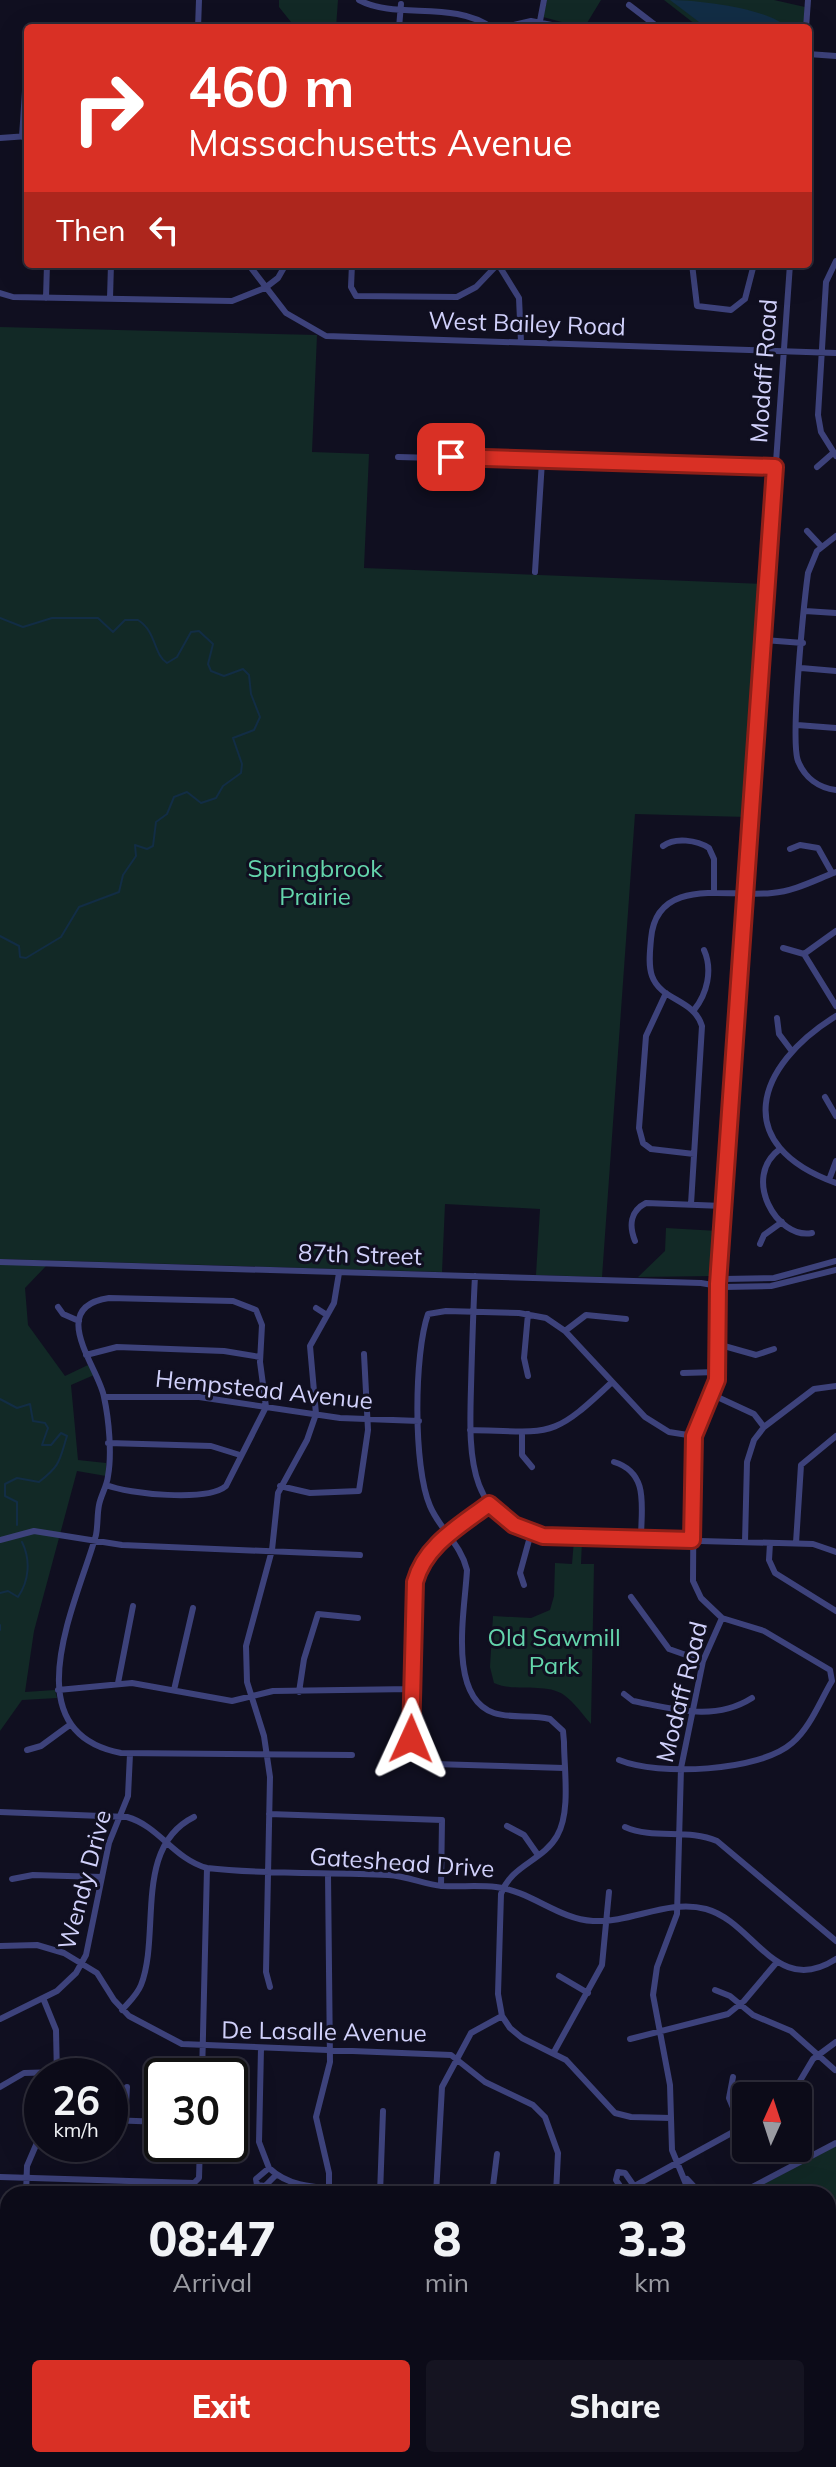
<!DOCTYPE html>
<style>
body{margin:0;font-family:Mulish,sans-serif;background:#151421;color:#f1f3f6;height:100vh;display:flex;flex-direction:column;font-size:30px;white-space:nowrap}
*{box-sizing:border-box;margin:0}
p{font-size:26px;color:#9a9ba2}
.icon{flex:none;width:44px;height:44px;fill:none;stroke:currentColor;stroke-width:2;stroke-linecap:round;stroke-linejoin:round}
.map{position:relative;flex:1;overflow:hidden}
.side{position:absolute;left:0px;top:2186px;width:836px;height:282px;display:flex;flex-direction:column;background:#0c0b18;border-radius:24px 24px 0 0;box-shadow:0 8px 32px #0002,0 0 0 2px #2c2b37}
.side>*{flex:none}
.hud{position:absolute;left:24px;top:24px;width:788px;height:244px;border-radius:8px;box-shadow:0 8px 32px #0002,0 0 0 2px #2c2b37;background:#d93025;color:#fff;overflow:hidden}
.needle{width:52px;rotate:3deg}
.tools{position:absolute;left:732px;top:2082px;display:grid;gap:16px}
.tools a{display:grid;place-items:center;width:80px;height:80px;border-radius:8px;background:#0c0b18;box-shadow:0 8px 32px #0002,0 0 0 2px #2c2b37;font-size:40px}
.speed{position:absolute;left:24px;top:2058px;display:flex;gap:16px;font-size:40px;font-weight:700;text-align:center}
.speed>*{display:grid;place-content:center;width:104px;height:104px;border-radius:50%;background:#0c0b18;box-shadow:0 8px 32px #0002,0 0 0 2px #2c2b37;line-height:1}
.speed small{font-size:20px;font-weight:400}
.speed .limit{border:4px solid #111;border-radius:12px;background:#fff;color:#111}
.pin{position:absolute;display:grid;place-items:center;width:68px;height:68px;color:#fff;margin:-34px;border-radius:16px;box-shadow:0 4px 12px #0006}
.me{position:absolute;width:88px;margin:-44px;rotate:1deg;stroke-linejoin:round;filter:drop-shadow(0 0 6px #0008)}
.turn{display:flex;align-items:center;gap:28px;height:168px;padding:0 32px;font-size:36px}
.turn .icon{width:104px;height:104px;stroke-width:2.5}
.turn b{display:block;font-size:56px;line-height:68px}
.then{display:flex;align-items:center;height:76px;padding:0 32px;background:#0003;gap:16px;font-size:30px}
.eta{display:flex;justify-content:space-evenly;align-items:center;height:136px;text-align:center}
.eta b{font-size:48px;font-weight:800;line-height:56px}
.cta{display:flex;gap:16px;margin-top:auto;padding:16px 32px}
.cta a{flex:1;height:92px;border-radius:8px;background:#d93025;color:#fff;font-size:32px;font-weight:800;line-height:92px;text-align:center}
.cta a+a{background:#151421;color:#f1f3f6}
.map>svg:first-child{display:block}
.green{fill:#122926}
.water{fill:#122d45}
.lines{fill:none;stroke-linecap:round;stroke-linejoin:round}
.stream{stroke:#122d45;stroke-width:2}
.minor{stroke:#3d427b;stroke-width:6}
.route-casing{stroke:#8d1f18;stroke-width:20}
.route{stroke:#d93025;stroke-width:14}
.labels{text-anchor:middle;stroke-width:6;stroke-linejoin:round;paint-order:stroke}
.street-label{font-size:24px;fill:#d1d1fb;stroke:#100f20}
.park-label{font-size:24px;fill:#64d5ac;stroke:#100f20}
</style>
<div class="map">
<svg width="836" height="2467" viewBox="0 0 836 2467">
<rect width="100%" height="100%" fill="#100f20"/>
<path class="green" d="M279,0H338L336,28H291V22L279,7Z
M547,0H601L584,28L543,17Z
M664,0H774L805,7L803,28H700Z
M0,327L317,335L312,452L369,454L364,568L764,584L747,817L635,814L602,1277L536,1275L540,1209L445,1204L442,1272L0,1259Z
M666,1228L718,1231L713,1276L638,1277L665,1251Z
M0,1264L46,1266L25,1288L28,1325L65,1376L88,1365L94,1375L71,1385L78,1460L106,1463V1476L77,1471L34,1631L25,1692L55,1690L57,1698L22,1700L0,1731Z
M574,1540H582L581,1564H594L591,1724C583,1715 574,1702 564,1695C544,1682 516,1693 494,1683L490,1667L493,1616L531,1618L550,1610L554,1596L555,1563L572,1564Z
M836,2146V2293L828,2300V2194H745Z
M836,2350V2467H758L767,2460H828V2366Z"/>
<path class="water" d="M670,0C696,0 770,8 787,28H707Z"/>
<g class="lines">
<path class="stream" d="M0,618L23,627L52,618H98L113,632L125,620H138C157,632 153,654 167,663L177,657L191,632L199,631L213,644L208,664L211,671L224,676L243,669L249,675L251,694L260,717L254,730L233,738L242,764L241,773L223,786L216,798L201,803L187,792L174,797L167,814L156,822L153,846L147,849L135,845L136,856L123,875L119,892L79,907L61,937L26,958L20,957L19,946L0,936
M0,1399L17,1408L30,1404L33,1421L45,1423L48,1428L42,1445H51L61,1433L67,1436C59,1461 61,1465 39,1482L17,1478L5,1484V1496L17,1502V1525
M0,1593L8,1591L18,1597C29,1581 31,1560 22,1542
M0,1625V1630
M828,2365L836,2350
M758,2467L767,2460"/>
<path class="minor" d="M359,0C396,20 454,0 492,28
M629,5L659,28
M540,21L544,0
M198,28L199,0
M399,28L401,4
M501,28L531,21L567,28
M806,28L808,0
M808,54L836,56
M22,137L28,45
M0,138L28,136
M836,261L826,282L818,415L821,432L836,456
M248,264L286,313L326,336L836,353
M352,264L351,287L356,296L457,297L476,287L498,264L519,298L521,342
M692,264L697,306L731,310L745,299L754,264
M0,293L13,297L232,301L265,288L278,278L286,264
M46,298L47,264
M110,298L111,264
M398,457L775,467
M817,467L833,453
M807,531L821,546
M836,536L817,551L808,573C804,603 790,739 798,761C805,778 819,788 836,790
M535,572L542,461
M805,611L836,613
M764,640L803,643
M801,668L836,671
M797,725L836,728
M663,846C675,837 697,840 709,848L714,859V891
M790,849L800,845L818,848L832,873
M783,948L804,954L836,1006
M804,954L836,931
M666,993L646,1036L639,1128L643,1143L651,1149L694,1154
M694,1010C707,994 713,970 704,950
M836,1016C755,1066 730,1145 836,1183
M777,1018L779,1034L791,1050
M825,1097L836,1116
M780,1149C741,1177 777,1240 812,1233
M829,1180L836,1161
M691,1204L702,1026C694,999 661,1001 652,976C648,965 650,951 651,939C656,875 730,898 772,893C795,891 815,880 836,872
M635,1241C629,1226 630,1211 646,1203L723,1206
M760,1244L764,1235L782,1222
M0,1262L701,1283L724,1287L771,1286L836,1270
M475,1276C473,1313 472,1350 471,1387C469,1457 466,1526 554,1537L813,1544L836,1552
M718,1284L724,1279L774,1278L836,1261
M58,1307L63,1314L79,1321
M316,1308L327,1315
M528,1314L524,1358L528,1376
M565,1331L586,1315L626,1319
M717,1344L756,1355L774,1349
M86,1355L117,1347L224,1351L260,1357
M683,1373L717,1372
M713,1395L754,1414L764,1427
M104,1397H199L340,1418L419,1421
M470,1430C552,1432 551,1440 612,1382
M522,1432V1455L532,1467
M108,1443L211,1446L240,1455
M614,1462C650,1473 641,1508 641,1539
M106,1485C129,1494 207,1502 226,1486L266,1407L260,1362L262,1325L256,1310L233,1301L109,1298C46,1307 99,1368 104,1397C109,1420 112,1454 108,1476C107,1486 101,1495 99,1505C97,1515 98,1525 96,1535C78,1600 10,1732 121,1753L352,1755
M280,1486L310,1493L359,1491L368,1430L364,1354
M489,1504C460,1527 425,1545 415,1582L412,1750L417,1758L434,1764L564,1768
M0,1540L34,1531L122,1545L360,1555
M745,1542L747,1462L754,1440L764,1427L814,1389L836,1386
M770,1543L769,1560L775,1573L836,1611
M796,1543L801,1465L836,1436
M524,1585L520,1573L531,1533
M631,1597L669,1649L703,1661
M118,1683L133,1606
M58,1690L132,1683L232,1701L273,1691L412,1689
M174,1690L193,1608
M299,1692L304,1659L318,1614L358,1618
M624,1694L633,1701C674,1709 714,1722 752,1698
M27,1750L41,1746L71,1724
M619,1760C658,1776 759,1772 792,1743C810,1728 820,1701 832,1681L830,1670L764,1631L722,1618
M0,1812L127,1817C159,1826 174,1859 207,1868C267,1875 328,1872 388,1875C407,1876 424,1884 442,1886C460,1887 478,1885 496,1887C531,1891 558,1919 593,1921C632,1923 667,1899 706,1909C754,1922 776,1998 836,1959
M269,1814L442,1820L441,1886
M507,1826L524,1835L538,1855
M625,1827C654,1840 688,1828 717,1841L836,1941
M328,1874L330,2062L316,2117L329,2173V2194
M12,1879L33,1875L102,1877
M0,1946L37,1945L64,1953L97,1973L114,2000L129,2016L182,2044L451,2055L485,2082L533,2105L545,2117L558,2153L556,2194
M559,1976L588,1993
M270,1987L266,1972L270,1777L264,1736L247,1682L246,1646L272,1550L278,1493L307,1440L316,1414L310,1346L334,1303L339,1273
M715,1990L730,1996L753,2015L791,2031L835,2070
M43,1998L56,2030L57,2076
M122,2010C129,2002 137,1995 141,1985C161,1934 133,1847 194,1817
M0,2019L57,1991L76,1973L86,1955L109,1843L128,1796L130,1754
M630,2039L728,2014L744,2001L777,1962
M261,2048L259,2142L269,2168C296,2194 336,2185 371,2194
M554,2052L602,1965L609,1892
M202,2076L207,1868
M733,2077L729,2098L741,2127
M0,2087L24,2073L58,2072
M791,2096L813,2059L836,2042
M671,2118L631,2117L615,2113L566,2060L522,2038L510,2028L502,2016L498,1994L501,1894C511,1865 543,1861 557,1836C571,1812 564,1769 564,1742L563,1731L550,1719C532,1714 512,1719 494,1713C447,1697 465,1610 467,1570C461,1544 440,1530 430,1506C413,1467 414,1354 428,1314L446,1311L519,1313L546,1318L565,1331L645,1417L669,1432L694,1436
M110,2120L162,2122
M125,2121L127,2087
M269,2168L256,2179L257,2185L265,2186L276,2175
M0,2177L194,2183L199,2178L200,2144
M687,2179L701,2194
M624,2192L616,2180L618,2172L625,2173L634,2186
M26,2194L27,2166L42,2131
M380,2194L383,2111
M436,2194L442,2087L471,2033L502,2016
M492,2194L497,2154
M620,2194L746,2125
M690,2194L672,2150L670,2085L653,1995L657,1967L677,1914L681,1768L703,1661L722,1618L701,1598L693,1581L694,1436L717,1380L718,1284L790,264
M739,2194L836,2143
M0,2257L8,2259
M0,2263L8,2266
M0,2302L8,2304
M0,2444L8,2455
M11,2460L16,2467
M191,2460L193,2467
M245,2460L251,2467
M253,2460L259,2467
M271,2467L277,2460
M371,2467V2460
M426,2467V2460
M483,2467L485,2460
M536,2467V2460"/>
</g>
<g class="lines">
<g class="route-casing">
<path id="route" d="M411,1739L415,1582C425,1545 460,1526 489,1504L514,1525L543,1536L692,1540L694,1436L717,1380L718,1284L775,467L451,457"/>
</g>
<use href="#route" class="route"/>
</g>
<g class="labels">
<g class="street-label">
<text transform="translate(527 324) rotate(2)" y="8">West Bailey Road</text>
<text transform="translate(764 371) rotate(-86)" y="8">Modaff Road</text>
<text transform="translate(360 1255) rotate(2)" y="8">87th Street</text>
<text transform="translate(264 1390) rotate(6)" y="8">Hempstead Avenue</text>
<text transform="translate(682 1692) rotate(-76)" y="8">Modaff Road</text>
<text transform="translate(402 1863) rotate(4)" y="8">Gateshead Drive</text>
<text transform="translate(85 1880) rotate(-75)" y="8">Wendy Drive</text>
<text transform="translate(324 2032) rotate(1)" y="8">De Lasalle Avenue</text>
</g>
<g class="park-label">
<text x="315" y="877">Springbrook<tspan x="315" dy="28">Prairie</tspan></text>
<text x="554" y="1646">Old Sawmill<tspan x="554" dy="28">Park</tspan></text>
</g>
</g>
</svg>
<div class="tools">
<a><svg class="needle" viewBox="-14 -14 28 28"><path d="M0-13l5 13h-10z" fill="#e53935"/><path d="M0 13l5-13h-10z" fill="#9a9ba2"/></svg></a>
</div>
<div class="speed"><div>26<small>km/h</small></div><div class="limit">30</div></div>
<div class="pin" style="left:451px;top:457px;background:#d93025"><svg class="icon" aria-label="arrive" viewBox="0 0 24 24"><path d="M6 21V4h12l-3 4 3 4H6"/></svg></div>
<svg class="me" style="left:411px;top:1739px" viewBox="-20 -20 40 40"><path d="M0-17L14 15 0 8-14 15z" fill="#d93025" stroke="#fff" stroke-width="4"/></svg>
<div class="hud">
<div class="turn"><svg class="icon" aria-label="right" viewBox="0 0 24 24"><path d="M7 20v-9h11M14 6l5 5-5 5"/></svg><div><b>460 m</b>Massachusetts Avenue</div></div>
<div class="then">Then<svg class="icon" aria-label="left" viewBox="0 0 24 24"><path d="M17 20v-9H6M10 6l-5 5 5 5"/></svg></div>
</div>
<section class="side">
<div class="eta">
<div><b>08:47</b><p>Arrival</p></div>
<div><b>8</b><p>min</p></div>
<div><b>3.3</b><p>km</p></div>
</div>
<div class="cta"><a>Exit</a><a>Share</a></div>
</section>
</div>
